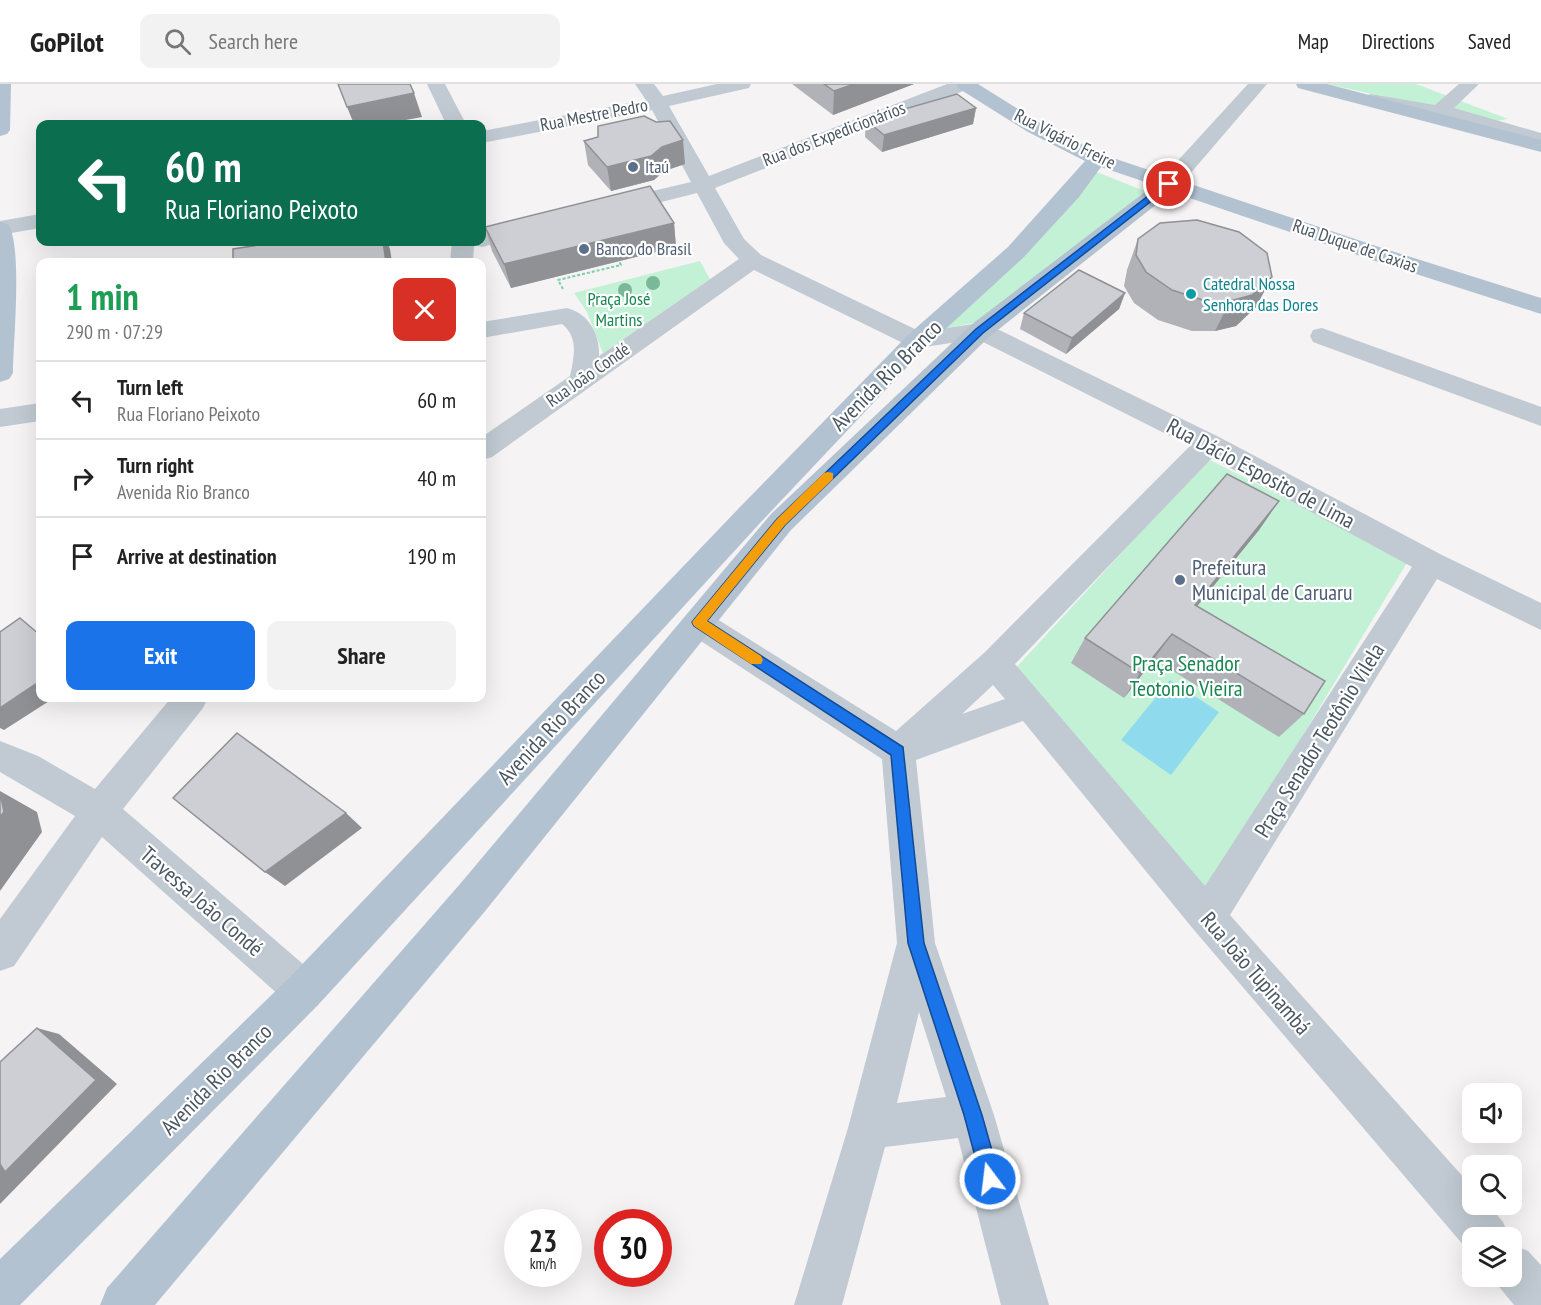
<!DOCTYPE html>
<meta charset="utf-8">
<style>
body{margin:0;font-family:"PT Sans Narrow",sans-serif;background:#f2f2f2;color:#222;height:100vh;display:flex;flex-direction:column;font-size:22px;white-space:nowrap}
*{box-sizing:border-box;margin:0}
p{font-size:20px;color:#767676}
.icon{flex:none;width:33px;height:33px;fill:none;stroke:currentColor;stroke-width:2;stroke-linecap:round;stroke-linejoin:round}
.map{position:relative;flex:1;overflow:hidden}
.panel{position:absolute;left:36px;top:174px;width:450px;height:444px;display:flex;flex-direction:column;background:#fff;border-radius:12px;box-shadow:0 6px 24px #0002}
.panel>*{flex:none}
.hud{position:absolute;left:36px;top:36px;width:450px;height:126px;border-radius:12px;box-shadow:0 6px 24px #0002;background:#0b6e4f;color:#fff;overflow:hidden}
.tools{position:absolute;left:1462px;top:999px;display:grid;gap:12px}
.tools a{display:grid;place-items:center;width:60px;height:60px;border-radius:12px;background:#fff;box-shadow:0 6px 24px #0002;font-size:30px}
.speed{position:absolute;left:504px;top:1125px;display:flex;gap:12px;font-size:30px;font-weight:700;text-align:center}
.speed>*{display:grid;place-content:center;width:78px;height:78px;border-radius:50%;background:#fff;box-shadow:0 6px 24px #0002;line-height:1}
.speed small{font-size:15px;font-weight:400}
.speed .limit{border:9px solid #d22;background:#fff;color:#111}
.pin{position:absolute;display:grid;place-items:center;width:51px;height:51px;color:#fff;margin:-26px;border:3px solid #fff;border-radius:50%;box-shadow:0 2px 6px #0007}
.me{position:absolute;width:66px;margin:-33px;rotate:345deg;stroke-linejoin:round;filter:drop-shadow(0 0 4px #0008)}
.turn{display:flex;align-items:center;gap:21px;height:126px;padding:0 30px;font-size:27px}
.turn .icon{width:78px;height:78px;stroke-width:2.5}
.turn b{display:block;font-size:42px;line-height:51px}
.round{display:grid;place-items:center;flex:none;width:63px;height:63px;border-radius:12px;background:#f2f2f2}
.overview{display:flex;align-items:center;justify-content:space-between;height:102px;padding:0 30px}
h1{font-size:36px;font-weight:600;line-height:45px;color:#1e9e55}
.button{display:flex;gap:12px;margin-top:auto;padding:12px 30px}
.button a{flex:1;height:69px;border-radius:12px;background:#1a73e8;color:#fff;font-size:24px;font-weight:600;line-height:69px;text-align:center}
.button a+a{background:#f2f2f2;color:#222}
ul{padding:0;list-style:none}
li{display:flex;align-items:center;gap:18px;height:78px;padding:0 30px;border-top:2px solid #e0e0e0}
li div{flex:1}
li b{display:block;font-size:22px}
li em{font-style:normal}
header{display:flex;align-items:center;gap:36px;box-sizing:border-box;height:84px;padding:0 30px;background:#fff;border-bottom:2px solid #e0e0e0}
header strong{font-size:28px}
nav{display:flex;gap:33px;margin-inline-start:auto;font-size:21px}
.search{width:420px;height:54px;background:#f2f2f2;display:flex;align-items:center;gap:15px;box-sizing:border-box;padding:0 21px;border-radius:12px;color:#767676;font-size:22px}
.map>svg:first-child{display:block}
.green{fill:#c3f1d5}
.water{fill:#90daee}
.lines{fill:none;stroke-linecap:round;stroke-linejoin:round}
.path{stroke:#7ad0a6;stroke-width:2;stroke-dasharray:3 2;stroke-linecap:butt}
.minor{fill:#c1cad2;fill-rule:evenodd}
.major{fill:#b3c2d1;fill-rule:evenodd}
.tree{fill:#7bb799}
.wall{fill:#b0b2b7}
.shaded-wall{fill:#909195}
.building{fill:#cdcfd5;stroke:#909195;stroke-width:1.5}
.route{fill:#1a73e8;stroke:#114b97;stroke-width:1.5}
.slow{fill:#f59e0b}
.service-dot{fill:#5c6f8a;stroke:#fff;stroke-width:2}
.culture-dot{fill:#0f9aa8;stroke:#fff;stroke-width:2}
.labels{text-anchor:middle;stroke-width:4.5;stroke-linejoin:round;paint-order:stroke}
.far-street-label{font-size:18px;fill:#4a5661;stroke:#fff}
.far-service-label{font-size:18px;fill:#4e5e75;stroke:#fff;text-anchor:start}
.far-culture-label{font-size:18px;fill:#0d838f;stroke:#fff;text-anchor:start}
.far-park-label{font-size:18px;fill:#17864f;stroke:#fff}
.street-label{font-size:22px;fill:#4a5661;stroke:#fff}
.service-label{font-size:22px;fill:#4e5e75;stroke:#fff;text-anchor:start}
.park-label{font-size:22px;fill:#17864f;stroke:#fff}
</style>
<header>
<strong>GoPilot</strong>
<div class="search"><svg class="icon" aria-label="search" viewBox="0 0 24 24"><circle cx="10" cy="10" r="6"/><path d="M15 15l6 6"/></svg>Search here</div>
<nav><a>Map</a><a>Directions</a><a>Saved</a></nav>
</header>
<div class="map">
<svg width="1541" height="1221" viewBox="0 0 1541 1221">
<rect width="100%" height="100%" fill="#f5f3f3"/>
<path class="green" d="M1327,0H1416L1508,35L1496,37Z
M1094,87L1147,108L983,237L943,245Z
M700,177L710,195L603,269L587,228L574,209Z
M1208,375L1408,477L1204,815L1013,587Z"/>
<path class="water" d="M1170,596L1219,628L1171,691L1121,656Z"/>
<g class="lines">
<path class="path" d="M563,205L558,196L621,181L619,177"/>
<path class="minor" d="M427,0H445L466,40H446Z
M635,0H654L663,12L717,0H751L749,4L669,22L709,92L947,0H973L971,4L715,104L744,155L761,171L921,248L980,239L989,241L1219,353L1442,471L1541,519V546L1437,495L1230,831L1473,1104V1120H1488L1503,1138L1510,1154H1473V1171L1471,1170L1194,846L1023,637L916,676L935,859L994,1031L1049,1221H1001L958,1054L885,1063L842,1221H794L848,1044L897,859L882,675L687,548L682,539L687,530L698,526L709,530L896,647L984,569L1190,362L977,255L918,264L909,262L754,186L492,373L482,376V353L570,292C574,274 579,253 562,240L482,254V238L567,224C589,230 600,250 599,272L739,175L724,159L697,109L614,130L606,128L603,123L606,118L691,98L652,26L482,59V47L646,16ZM1212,374L1412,483L1205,802L1015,580ZM993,601L1005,615L962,630ZM919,928L946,1013L897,1019Z
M1248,0H1267L1177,105L1169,106L1161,105L1158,100L1161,95Z
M1459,0H1479L1454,24L1541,49V62L1460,36L1371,22L1364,20L1361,16L1364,12L1371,10L1435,21Z
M40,130V144L0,151V137Z
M532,136L540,138L543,143L540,148L482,163L474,161L473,178H450L452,158H482V149Z
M1322,244L1541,323V342L1313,258L1310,252L1313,246Z
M40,319V337L0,343V325Z
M171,614H208L203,624L123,725L318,893L324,907L318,921L304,927L290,921L102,753L14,882L0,887V835L75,732L0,688V657L38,672L95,705Z
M1512,1160L1528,1167L1541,1181V1221H1514L1496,1199L1493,1192H1512Z"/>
<path class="major" d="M0,0H11L10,46L7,50L0,52Z
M956,0H978L1042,40L1104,71L1379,163L1541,214V230L1363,173L1172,108L989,253L791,446L486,826L155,1221H100L107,1204L460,800L771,430L971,241L1154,101L1101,83L1079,113L1024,173L927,262L761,438L318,921L20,1221H0V1175L290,893L741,422L909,250L1008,163L1085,77L1028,48L958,4Z
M1296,0H1327L1541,56V68L1298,4Z
M0,138L8,140C23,162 13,259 13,289L9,295L0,298Z"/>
</g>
<g class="tree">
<circle cx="653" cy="199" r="7"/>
<circle cx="625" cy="206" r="7"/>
<circle cx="596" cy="216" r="7"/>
</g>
<path class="wall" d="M792,0H914L833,31Z
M976,24L973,40L882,68L865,53L866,36Z
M598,53L685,80L664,87L654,96L611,107L588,81L584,57Z
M674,139L676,163L511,204L492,167L485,143Z
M1138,155L1256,223L1236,242L1215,247H1192L1158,236L1134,219L1124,202L1127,186Z
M1125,209L1119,225L1066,270L1020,245L1024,229Z
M1279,417L1259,446L1197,522L1304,630L1279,653L1154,575L1124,614L1071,579L1085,554Z"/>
<path class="shaded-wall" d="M854,0H914L833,31L834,7Z
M414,9L422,33L384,40H354L347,23Z
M976,24L973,40L882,68L884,51Z
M683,56L685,80L664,87L654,96L611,107L607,83Z
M674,139L676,163L511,204L504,180Z
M372,158H402L388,160L390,165L392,178H381Z
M1272,193L1256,223L1236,242L1215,247L1230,217Z
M1125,209L1119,225L1066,270L1072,254Z
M1279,417L1259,446L1177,547L1195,521Z
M1172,550L1154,575L1124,614L1140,589Z
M40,597V614H54L4,646L0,644V624Z
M0,707L37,728L42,748L0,807Z
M346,729L362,744L285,802L265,788Z
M37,944L59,950L117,1000L0,1120V1034Z"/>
<path class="building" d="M338,0H410L414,9L347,23Z
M824,0H854L834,7Z
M957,10L976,24L884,51L866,36Z
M644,32L656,38L670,37L683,56L662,63L651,72L607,83L584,57L598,53V42Z
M650,102L674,139L504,180L485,143Z
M1197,136L1239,148L1267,169L1272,193L1252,211L1230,217H1206L1172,206L1146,188L1136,171L1138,155L1160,139Z
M279,158H383L386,178H233V165Z
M1079,186L1125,209L1072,254L1024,229Z
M1227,390L1279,417L1195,521L1325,597L1304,630L1172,550L1140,589L1085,554Z
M20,534L40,551V597L0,624V548Z
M237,649L346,729L265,788L173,714Z
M0,708L4,728L0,733Z
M37,944L96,996L5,1088L0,1080V978Z"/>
<path class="route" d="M1166,98L1173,100L983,249L785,441L707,537L903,663L924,859L982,1031L1000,1095L997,1101L990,1104L984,1101L981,1095L964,1031L908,859L891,671L694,542L692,538L777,435L976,245Z"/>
<path class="slow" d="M828,388L833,389V395L785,441L707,537L761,572L763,576L761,580H751L694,542L692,538L777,435L824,389Z"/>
<g class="service-dot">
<circle cx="633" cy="83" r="6"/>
<circle cx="584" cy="165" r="6"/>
<circle cx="1180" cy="496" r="6"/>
</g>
<circle class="culture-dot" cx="1191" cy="210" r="6"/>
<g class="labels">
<g class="far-street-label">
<text transform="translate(594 31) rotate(-11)" y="6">Rua Mestre Pedro</text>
<text transform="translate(834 50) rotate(-21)" y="6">Rua dos Expedicionários</text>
<text transform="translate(1065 55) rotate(27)" y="6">Rua Vigário Freire</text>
<text transform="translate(1355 162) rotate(19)" y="6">Rua Duque de Caxias</text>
<text transform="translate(588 291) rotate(-35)" y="6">Rua João Condé</text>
</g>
<g class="far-service-label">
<text x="645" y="89">Itaú</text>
<text x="596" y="171">Banco do Brasil</text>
</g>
<g class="far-culture-label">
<text x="1203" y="206">Catedral Nossa<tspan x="1203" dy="21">Senhora das Dores</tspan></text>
</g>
<g class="far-park-label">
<text x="619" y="221">Praça José<tspan x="619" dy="21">Martins</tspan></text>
</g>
<g class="street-label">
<text transform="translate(886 291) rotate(-45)" y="8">Avenida Rio Branco</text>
<text transform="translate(1261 389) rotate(28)" y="8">Rua Dácio Esposito de Lima</text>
<text transform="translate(551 643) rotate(-47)" y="8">Avenida Rio Branco</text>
<text transform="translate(1319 656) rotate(-58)" y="8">Praça Senador Teotônio Vilela</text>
<text transform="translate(202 817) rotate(41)" y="8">Travessa João Condé</text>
<text transform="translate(1256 889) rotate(49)" y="8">Rua João Tupinambá</text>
<text transform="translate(216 995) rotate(-45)" y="8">Avenida Rio Branco</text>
</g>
<g class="service-label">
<text x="1192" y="491">Prefeitura<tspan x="1192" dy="25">Municipal de Caruaru</tspan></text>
</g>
<g class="park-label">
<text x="1186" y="587">Praça Senador<tspan x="1186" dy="25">Teotonio Vieira</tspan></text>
</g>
</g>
</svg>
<div class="tools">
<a><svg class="icon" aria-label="sound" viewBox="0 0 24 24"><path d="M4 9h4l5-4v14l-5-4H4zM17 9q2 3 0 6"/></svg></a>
<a><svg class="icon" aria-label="search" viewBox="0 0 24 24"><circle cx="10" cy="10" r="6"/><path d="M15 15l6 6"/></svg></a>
<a><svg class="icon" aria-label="layers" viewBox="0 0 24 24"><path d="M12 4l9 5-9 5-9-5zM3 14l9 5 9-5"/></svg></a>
</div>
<div class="speed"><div>23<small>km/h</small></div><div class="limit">30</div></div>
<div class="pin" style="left:1169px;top:100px;background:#d93025"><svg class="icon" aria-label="arrive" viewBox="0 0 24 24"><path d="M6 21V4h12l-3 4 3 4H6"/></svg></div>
<svg class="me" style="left:990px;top:1095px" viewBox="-20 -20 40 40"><circle r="17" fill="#1a73e8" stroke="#fff" stroke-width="3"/><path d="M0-11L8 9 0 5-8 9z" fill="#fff"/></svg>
<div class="hud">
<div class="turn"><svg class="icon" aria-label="left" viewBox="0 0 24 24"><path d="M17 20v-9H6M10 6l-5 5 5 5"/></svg><div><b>60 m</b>Rua Floriano Peixoto</div></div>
</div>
<section class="panel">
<div class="overview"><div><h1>1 min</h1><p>290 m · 07:29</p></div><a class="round" style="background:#d93025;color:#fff"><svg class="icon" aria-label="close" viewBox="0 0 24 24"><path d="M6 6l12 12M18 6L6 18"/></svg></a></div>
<ul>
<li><svg class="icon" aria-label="left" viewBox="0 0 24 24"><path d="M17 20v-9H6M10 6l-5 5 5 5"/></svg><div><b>Turn left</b><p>Rua Floriano Peixoto</p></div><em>60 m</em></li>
<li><svg class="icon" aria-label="right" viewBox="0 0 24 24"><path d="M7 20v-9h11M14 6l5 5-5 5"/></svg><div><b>Turn right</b><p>Avenida Rio Branco</p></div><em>40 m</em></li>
<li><svg class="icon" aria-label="arrive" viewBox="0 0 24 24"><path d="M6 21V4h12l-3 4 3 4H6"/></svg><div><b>Arrive at destination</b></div><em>190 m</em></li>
</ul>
<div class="button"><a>Exit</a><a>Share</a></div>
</section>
</div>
